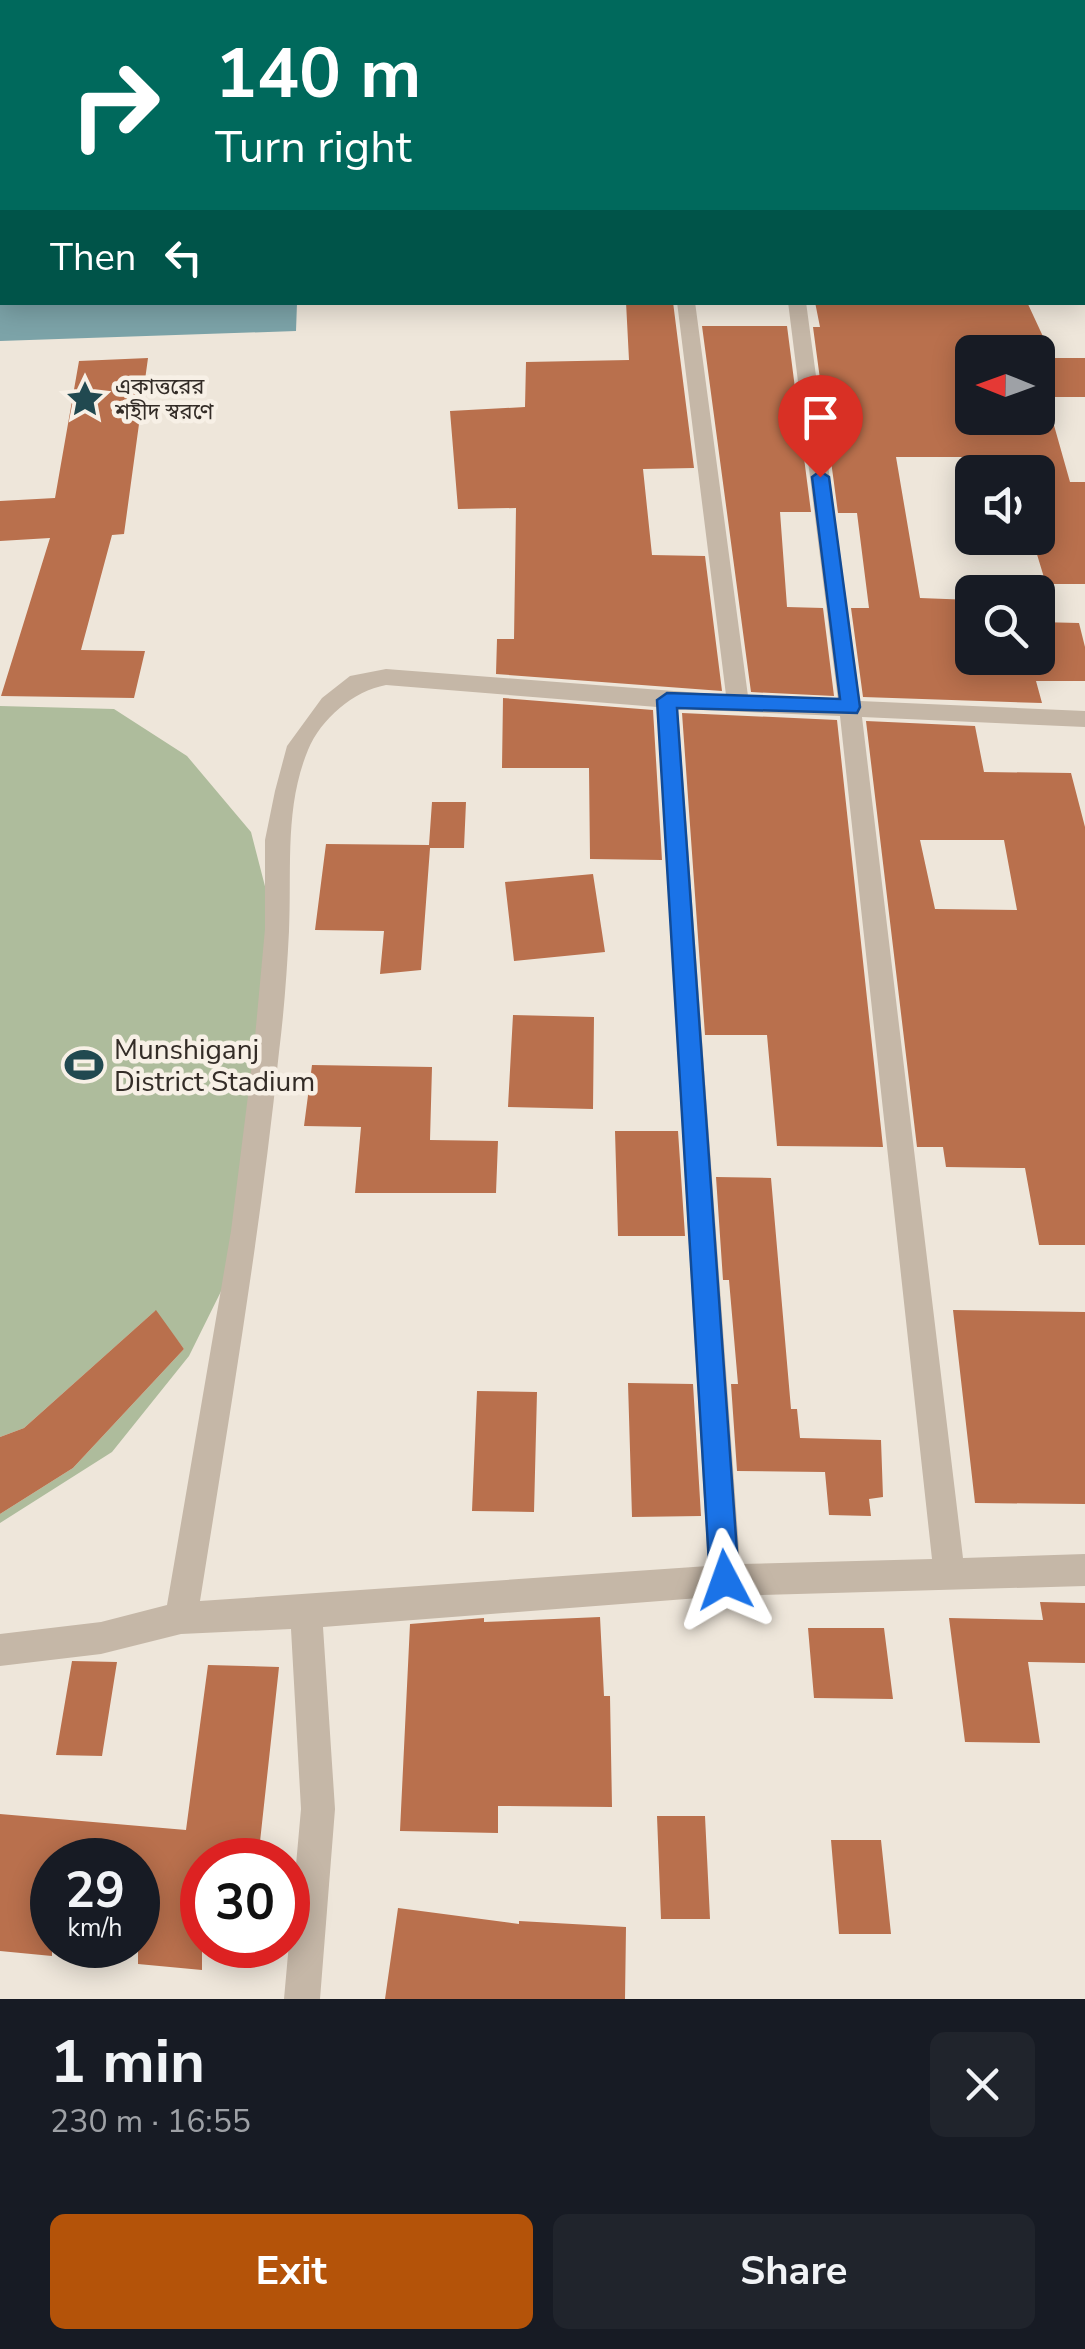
<!DOCTYPE html>
<meta charset="utf-8">
<style>
body{margin:0;font-family:"Nunito Sans","Noto Sans Bengali",sans-serif;background:#20242c;color:#f1f3f6;height:100vh;display:flex;flex-direction:column;font-size:38px;white-space:nowrap}
*{box-sizing:border-box;margin:0}
p{font-size:32px;color:#9ea1a6}
.icon{flex:none;width:55px;height:55px;fill:none;stroke:currentColor;stroke-width:2;stroke-linecap:round;stroke-linejoin:round}
.map{position:relative;height:1999px;overflow:hidden}
.sheet{display:flex;flex-direction:column;background:#171b24;flex:1}
.sheet>*{flex:none}
.top-card{position:absolute;left:0px;top:0px;width:1085px;height:305px;box-shadow:0 5px 25px #0003;background:#00695c;color:#fff;overflow:hidden}
.needle{width:65px;rotate:271deg}
.buttons{position:absolute;left:955px;top:335px;display:grid;gap:20px}
.buttons a{display:grid;place-items:center;width:100px;height:100px;border-radius:15px;background:#171b24;box-shadow:0 5px 25px #0003;font-size:50px}
.speed{position:absolute;left:30px;top:1838px;display:flex;gap:20px;font-size:50px;font-weight:700;text-align:center}
.speed>*{display:grid;place-content:center;width:130px;height:130px;border-radius:50%;background:#171b24;box-shadow:0 5px 25px #0003;line-height:1}
.speed small{font-size:25px;font-weight:400}
.speed .limit{border:15px solid #d22;background:#fff;color:#111}
.pin{position:absolute;display:grid;place-items:center;width:85px;height:85px;color:#fff;margin:-102px -42px;border-radius:50% 50% 50% 0;rotate:-45deg;box-shadow:0 0 10px #0007}
.pin .icon{rotate:45deg}
.me{position:absolute;width:110px;margin:-55px;rotate:356deg;stroke-linejoin:round;filter:drop-shadow(0 0 8px #0008)}
.turn{display:flex;align-items:center;gap:35px;height:210px;padding:0 50px;font-size:45px}
.turn .icon{width:130px;height:130px;stroke-width:2.5}
.turn b{display:block;font-size:70px;line-height:85px}
.then{display:flex;align-items:center;height:95px;padding:0 50px;background:#0003;gap:20px;font-size:38px}
.round{display:grid;place-items:center;flex:none;width:105px;height:105px;border-radius:15px;background:#20242c}
.summary{display:flex;align-items:center;justify-content:space-between;height:170px;padding:0 50px}
h1{font-size:60px;font-weight:700;line-height:75px}
.action{display:flex;gap:20px;margin-top:auto;padding:20px 50px}
.action a{flex:1;height:115px;border-radius:15px;background:#b45309;color:#fff;font-size:40px;font-weight:700;line-height:115px;text-align:center}
.action a+a{background:#20242c;color:#f1f3f6}
.map>svg:first-child{display:block}
.green{fill:#aebc9c}
.water{fill:#7ca3a8}
.building{fill:#b9704d;fill-rule:evenodd}
.lines{fill:none;stroke-linecap:round;stroke-linejoin:round}
.minor{fill:#c5b7a7;fill-rule:evenodd}
.secondary{fill:#988779;fill-rule:evenodd}
.route{fill:#1a73e8;stroke:#114b97;stroke-width:2.5}
.labels{text-anchor:middle;stroke-width:9;stroke-linejoin:round;paint-order:stroke}
.far-poi-label{font-size:22px;fill:#332c27;stroke:#f7f0e6;text-anchor:start}
.poi-label{font-size:28px;fill:#332c27;stroke:#f7f0e6;text-anchor:start}
</style>
<div class="map">
<svg width="1085" height="1999" viewBox="0 0 1085 1999">
<rect width="100%" height="100%" fill="#eee6da"/>
<path class="green" d="M0,706L114,709L187,756L251,832L275,925L239,1255L189,1356L112,1452L0,1523V1514L73,1468L184,1349L155,1311L24,1428L0,1437Z"/>
<path class="water" d="M0,201L2,302L297,303L296,331L0,341Z"/>
<path class="building" d="M626,302H673L694,468L643,469L652,555L705,556L722,691L496,674L497,639H514L516,508L458,509L450,411L525,407L526,362L629,360Z
M815,302H1027L1053,358H1085V397H1046L1070,482H1085V584H1046L1032,538H1038V472H1019L1015,457H896L920,598L972,600V658H1038V622L1079,623L1085,647V681H1036L1042,703L863,697L851,608H869L857,513H838L813,327H820ZM972,352H1038V418H972Z
M702,326H787L811,512H780L787,607L823,608L834,696L751,692Z
M148,358L124,534L112,535L81,650L145,651L134,698L1,696L50,538L0,541V501L55,498L79,361Z
M503,698L653,710L662,860L590,859L589,768H502Z
M682,713L837,720L883,1147L777,1146L767,1035H705Z
M866,721L975,726L984,772L1071,773L1085,827V1245H1039L1025,1168L946,1167L943,1147H917ZM920,840H1004L1017,910L935,909Z
M432,802H466L464,848H430L421,970L380,974L384,931L315,930L326,844L429,845Z
M593,874L605,952L514,961L505,882Z
M513,1015L594,1017L593,1109L508,1107Z
M312,1065L432,1067L430,1140L498,1141L496,1193H355L361,1127L304,1126Z
M615,1131H678L685,1236H618Z
M716,1177L771,1178L791,1409H797L800,1438L881,1440L883,1497L869,1499L871,1516L829,1515L825,1472L737,1471L731,1384H738L729,1280H723Z
M156,1310L184,1349L73,1468L0,1514V1437L24,1428Z
M953,1310L1085,1312V1504L975,1503Z
M628,1383L693,1384L701,1516L632,1517Z
M477,1391L537,1392L534,1512L472,1511Z
M1040,1602L1085,1603V1663L1028,1662L1040,1743L965,1742L949,1618L1043,1620Z
M600,1617L604,1696H610L612,1807L498,1806V1833L400,1831L410,1624L484,1618V1622Z
M808,1628H884L893,1699L814,1698Z
M72,1661L117,1662L102,1756L56,1755Z
M208,1665L279,1667L258,1860H202V1970L138,1964V1860H52V1956L0,1951V1814L186,1830Z
M657,1816H705L710,1919H661Z
M831,1840H881L891,1934H839Z
M398,1908L519,1924V1921L626,1927L625,1999H385Z"/>
<g class="lines">
<path class="minor" d="M677,302H695L748,696L838,700L788,302H806L860,701L1085,711V727L862,717L963,1558L1085,1554V1586L725,1596L323,1627L335,1809L320,1999H284L301,1809L291,1629L181,1634L101,1654L0,1666V1634L101,1622L167,1605L231,1231L254,1048L265,929V840L275,791L287,746L322,698L350,676L386,669L726,695ZM386,685L657,707L708,1566L200,1601C229,1418 260,1236 279,1052C284,1012 287,971 289,931C292,871 284,808 308,750C321,719 353,691 386,685ZM678,709L840,716L932,1559L740,1564Z"/>
<path class="secondary" d="M0,138H2V148H0Z"/>
</g>
<path class="route" d="M820,471L829,477L860,707L857,713L677,708L739,1580L735,1590L725,1594L715,1590L710,1580L657,700L667,693L840,699L812,477Z"/>
<defs>
<g id="sight-bare" transform="scale(3)"><path d="M0-6L1.8-2.2L6-1.7L2.9 1.2L3.7 5.4L0 3.3L-3.7 5.4L-2.9 1.2L-6-1.7L-1.8-2.2Z" fill="#214950" stroke="#f7f0e6" stroke-width="2.5" paint-order="stroke"/></g>
<g id="stadium-bare" transform="scale(3)"><path d="M0-5a6.5 5 0 1 0 0 10a6.5 5 0 1 0 0-10ZM-3.5-1.8h7v3.6h-7Z" fill="#214950" stroke="#f7f0e6" stroke-width="2.5" paint-order="stroke"/></g>
</defs>
<g fill-rule="evenodd">
<use href="#sight-bare" x="85" y="399"/>
<use href="#stadium-bare" x="84" y="1065"/>
</g>
<g class="labels">
<g class="far-poi-label">
<text x="115" y="394">একাত্তরের<tspan x="115" dy="25">শহীদ স্বরণে</tspan></text>
</g>
<g class="poi-label">
<text x="114" y="1059">Munshiganj<tspan x="114" dy="32">District Stadium</tspan></text>
</g>
</g>
</svg>
<div class="buttons">
<a><svg class="needle" viewBox="-14 -14 28 28"><path d="M0-13l5 13h-10z" fill="#e53935"/><path d="M0 13l5-13h-10z" fill="#9ea1a6"/></svg></a>
<a><svg class="icon" aria-label="sound" viewBox="0 0 24 24"><path d="M4 9h4l5-4v14l-5-4H4zM17 9q2 3 0 6"/></svg></a>
<a><svg class="icon" aria-label="search" viewBox="0 0 24 24"><circle cx="10" cy="10" r="6"/><path d="M15 15l6 6"/></svg></a>
</div>
<div class="speed"><div>29<small>km/h</small></div><div class="limit">30</div></div>
<div class="pin" style="left:820px;top:477px;background:#d93025"><svg class="icon" aria-label="arrive" viewBox="0 0 24 24"><path d="M6 21V4h12l-3 4 3 4H6"/></svg></div>
<svg class="me" style="left:725px;top:1580px" viewBox="-20 -20 40 40"><path d="M0-17L14 15 0 8-14 15z" fill="#1a73e8" stroke="#fff" stroke-width="4"/></svg>
<div class="top-card">
<div class="turn"><svg class="icon" aria-label="right" viewBox="0 0 24 24"><path d="M7 20v-9h11M14 6l5 5-5 5"/></svg><div><b>140 m</b>Turn right</div></div>
<div class="then">Then<svg class="icon" aria-label="left" viewBox="0 0 24 24"><path d="M17 20v-9H6M10 6l-5 5 5 5"/></svg></div>
</div>
</div>
<section class="sheet">
<div class="summary"><div><h1>1 min</h1><p>230 m · 16:55</p></div><a class="round"><svg class="icon" aria-label="close" viewBox="0 0 24 24"><path d="M6 6l12 12M18 6L6 18"/></svg></a></div>
<div class="action"><a>Exit</a><a>Share</a></div>
</section>
